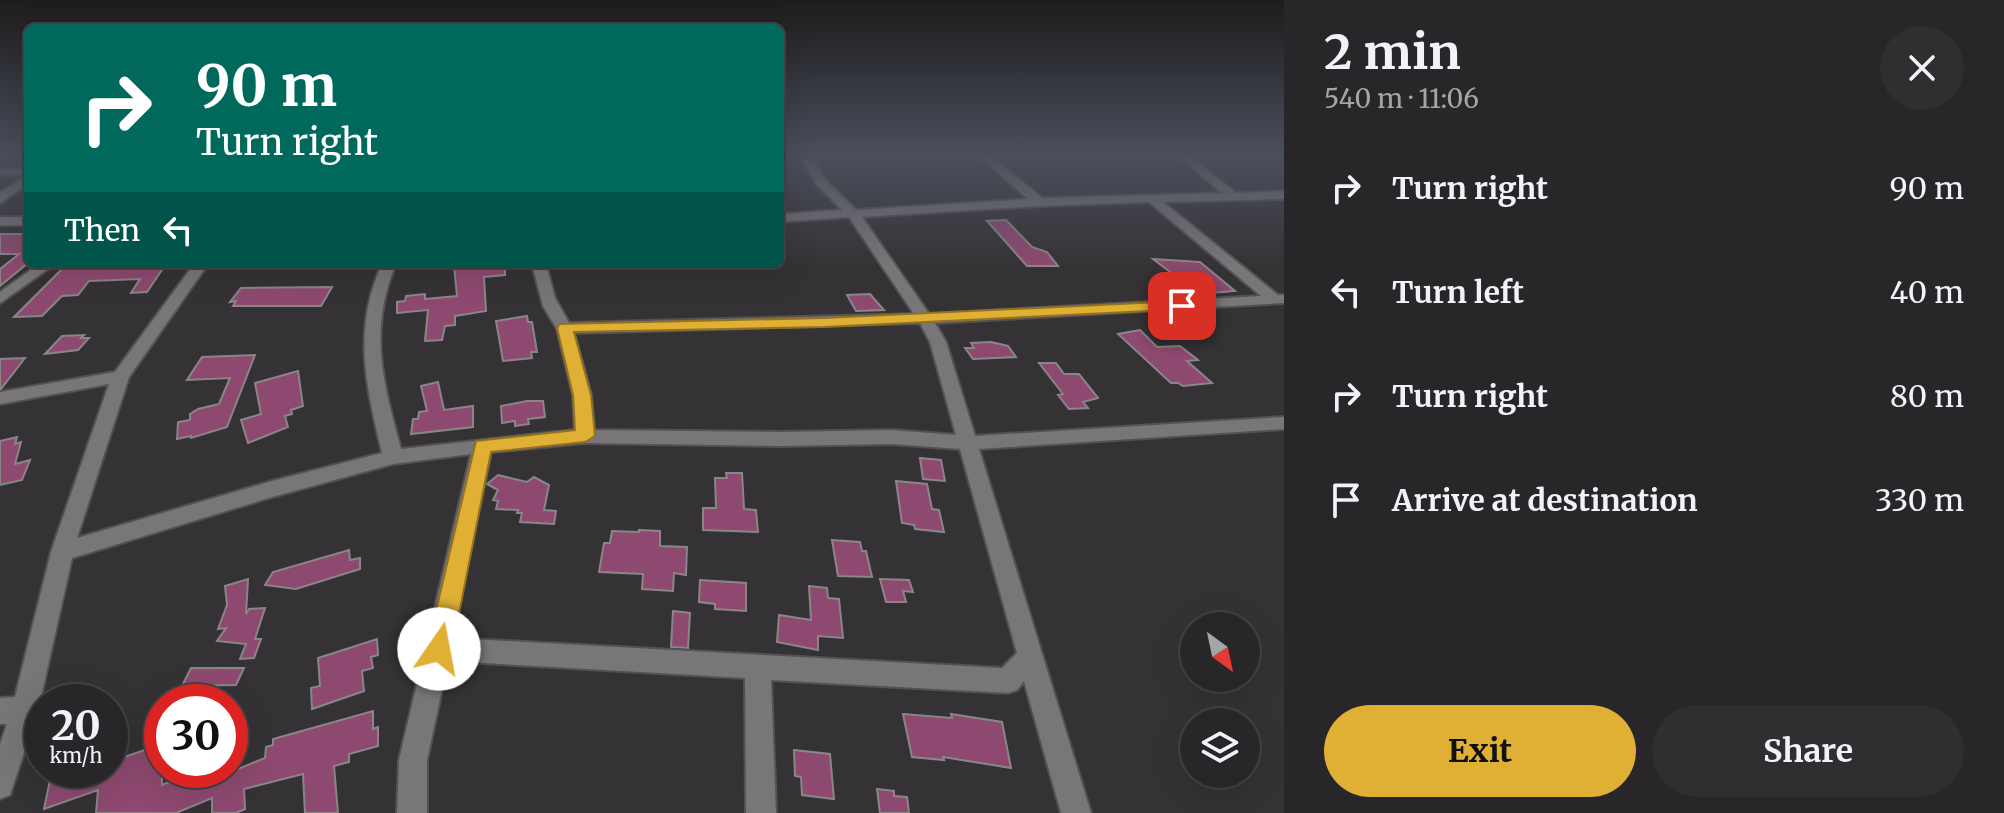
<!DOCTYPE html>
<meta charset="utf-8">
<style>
body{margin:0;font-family:Merriweather,serif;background:#302e30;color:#f1f3f6;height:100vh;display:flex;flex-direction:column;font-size:30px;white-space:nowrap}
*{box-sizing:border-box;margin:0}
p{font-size:26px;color:#a5a5a8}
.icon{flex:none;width:44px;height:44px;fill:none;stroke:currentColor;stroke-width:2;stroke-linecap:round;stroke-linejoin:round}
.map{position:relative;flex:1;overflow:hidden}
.sheet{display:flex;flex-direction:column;background:#282628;width:720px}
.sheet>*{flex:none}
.top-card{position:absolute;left:24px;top:24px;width:760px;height:244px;border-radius:12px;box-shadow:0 8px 32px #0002,0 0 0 2px #444345;background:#00695c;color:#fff;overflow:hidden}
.needle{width:52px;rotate:147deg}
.tools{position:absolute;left:1180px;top:612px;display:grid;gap:16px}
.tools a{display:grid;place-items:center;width:80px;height:80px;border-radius:50%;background:#282628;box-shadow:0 8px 32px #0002,0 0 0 2px #444345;font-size:40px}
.speed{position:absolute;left:24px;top:684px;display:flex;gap:16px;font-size:40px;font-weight:700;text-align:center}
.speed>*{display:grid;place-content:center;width:104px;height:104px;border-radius:50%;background:#282628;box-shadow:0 8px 32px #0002,0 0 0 2px #444345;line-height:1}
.speed small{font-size:20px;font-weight:400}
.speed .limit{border:12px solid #d22;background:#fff;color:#111}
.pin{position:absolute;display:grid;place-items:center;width:68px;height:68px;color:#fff;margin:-34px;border-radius:16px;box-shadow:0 4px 12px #0006}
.me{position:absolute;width:88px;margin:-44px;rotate:12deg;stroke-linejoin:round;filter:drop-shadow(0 0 6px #0008)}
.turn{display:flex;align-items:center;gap:28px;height:168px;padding:0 40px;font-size:36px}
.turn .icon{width:104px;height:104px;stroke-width:2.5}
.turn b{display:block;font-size:56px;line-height:68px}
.then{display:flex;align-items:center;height:76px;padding:0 40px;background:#0003;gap:16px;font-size:30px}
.round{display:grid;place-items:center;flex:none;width:84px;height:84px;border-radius:42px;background:#302e30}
.head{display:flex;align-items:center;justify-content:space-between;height:136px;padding:0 40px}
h1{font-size:48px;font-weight:700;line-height:60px}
.cta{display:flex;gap:16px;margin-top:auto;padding:16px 40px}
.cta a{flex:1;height:92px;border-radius:48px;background:#e0b034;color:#111;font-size:32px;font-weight:700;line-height:92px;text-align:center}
.cta a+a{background:#302e30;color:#f1f3f6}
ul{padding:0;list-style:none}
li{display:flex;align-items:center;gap:24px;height:104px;padding:0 40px}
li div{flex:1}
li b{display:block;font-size:30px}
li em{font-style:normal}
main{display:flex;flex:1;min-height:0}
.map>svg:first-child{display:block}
.building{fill:#8e4970;stroke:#8a8688;stroke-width:2}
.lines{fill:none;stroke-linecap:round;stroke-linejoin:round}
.minor-casing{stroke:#535153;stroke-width:4}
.minor{fill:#797679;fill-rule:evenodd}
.route{fill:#e0b034;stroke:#927222;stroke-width:2}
</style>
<main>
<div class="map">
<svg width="1284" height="813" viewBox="0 0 1284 813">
<rect width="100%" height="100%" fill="#353235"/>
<path class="building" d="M1006,220L1032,247L1047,252L1058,266H1027L987,221Z
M0,234H28V263L0,286V269L19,254H0Z
M1153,259L1200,262L1235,291L1199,294Z
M166,264L147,292L131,293L140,279L89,281L78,295L62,296L42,316L14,317L62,269Z
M505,264V275L484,277L486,311L455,316V325L445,326L442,340L425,341L428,310L397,313V302L405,301L406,296L425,294V299L457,296L454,265Z
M332,287L321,306H233L236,301L230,302L241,288Z
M870,294L884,310L856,311L847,295Z
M527,316L528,322H532L537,352H531L532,358L503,361L496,321Z
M1140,330L1157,347L1180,346L1198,360L1187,361L1212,383L1183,386L1178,383H1171L1118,334Z
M84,335L81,338H89L78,350L45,354L62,336Z
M991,342L1008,346L1016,357L973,359L965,348H974L971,343Z
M255,355L227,427L191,438V436L177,439L178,422L190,420V414L198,409L219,404L230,378L187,380L202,357Z
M25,358L1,389H0V359Z
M1039,363H1056L1064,374H1079L1098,398L1083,402L1088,408L1069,409L1058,395L1063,394Z
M298,371L303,406L291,410L292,414L285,416L288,427L248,443L241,420L261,414L255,383Z
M438,382L444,410L473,406V427L411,434L413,419H418L419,412L427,411L421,386Z
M527,401H543L545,417L528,419L529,424L515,426V421L502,423L501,406Z
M17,437L15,444L21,442L15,464L30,460L22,480L0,485V441Z
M920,458L941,460L945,481L923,479Z
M726,473H742L744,509L756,510L758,532L703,530V508H716L715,478H727Z
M498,475L527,482L534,477L549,485L544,510L556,511L554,524L520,522L522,513H517L518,510L496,509L498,501L493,500L498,490L487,484Z
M896,481L927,484L932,509L939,510L944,532L915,529L914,525L902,523Z
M639,530L660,531V546L687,547L686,575L674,573L673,591L642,589L643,574L599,572L604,543H610L612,531L639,532Z
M832,540L860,542L862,551H866L872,577L838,576Z
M349,550L350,560L360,558V569L296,589L265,585L273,572Z
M248,579L246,614L249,609L265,608L255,639H261L254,658L240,659L246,644L217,641L226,628L218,629L227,605L225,586Z
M880,579L909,580L913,592L903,591L906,602H886Z
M700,580L746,583V611L715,609V604L699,602Z
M809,586L827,588L828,598L839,599L843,638L818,636V650L777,642L779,615L811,620Z
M673,611L690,613L688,648L671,647Z
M377,639L378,655L371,657L373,668L362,671L364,691L312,709L311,688L320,686L318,658Z
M191,668H244L236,685L182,686Z
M373,711V729L378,727V746L349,754V762L334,766L338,813H305L303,774L244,789L245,809L236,813H212V798L176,813H96L98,790L44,809L52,770H110V762L162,744V785L198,770V785L265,758L266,747L273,745V739Z
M903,714L952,718L951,714L1002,722L1011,768L943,757L944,760L912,757Z
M794,750L830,754L834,799L802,795L801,777L795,776Z
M877,789L894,791V796L907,797L909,813H880Z"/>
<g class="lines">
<g class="minor-casing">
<path id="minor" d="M799,154H809L826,181L856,210L1028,199L977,154H988L1042,198L1222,193L1176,154H1187L1236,193L1284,191V199L1163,202L1278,295H1284V303L935,323L946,342L975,436L1284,417V429L979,449L1091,813H1061L1024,681L1017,690L1008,693L771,680L776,813H746L745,678L448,661L427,760V813H397L399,760L471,454L393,464L272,497L72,558L38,710L10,795L0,799V744L7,724H0V698L15,697L51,552L109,384L0,404V392L115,372L194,264H208L129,377L77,538L272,481L382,453C366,385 352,330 382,264H396C368,330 383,383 401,449L575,430L573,395L557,329L543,306L532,264H546L555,298L569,323L914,314L849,217L780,222V214L842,210L817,185ZM1149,202L1261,296L929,314L862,217L1039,206ZM920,323L930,342L956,435L892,430L780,432L594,430L591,395L574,333ZM585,443L780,446L892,444L960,449L1017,653L1002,668L452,638L491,452Z
M28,168V174L0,175V169Z
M28,175V184L0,203V193Z
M0,217H28V225H0Z
M39,264H55L0,303V292Z"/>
</g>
<use href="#minor" class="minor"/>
</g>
<linearGradient id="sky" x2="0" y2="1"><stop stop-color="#1d1c1d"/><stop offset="0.58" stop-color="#4b4f5c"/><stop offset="1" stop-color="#4b4f5c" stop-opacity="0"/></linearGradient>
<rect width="1284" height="267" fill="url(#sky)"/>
<path class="route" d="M1182,301L1188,302V309L824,327L574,332L591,395L595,436L585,442L491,452L452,649L448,657L439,661L431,657L427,649L476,441L575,430L573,395L557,328L560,324L824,318Z"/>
</svg>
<div class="tools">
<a><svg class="needle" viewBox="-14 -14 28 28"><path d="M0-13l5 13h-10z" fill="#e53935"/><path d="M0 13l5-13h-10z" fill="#a5a5a8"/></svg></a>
<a><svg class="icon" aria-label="layers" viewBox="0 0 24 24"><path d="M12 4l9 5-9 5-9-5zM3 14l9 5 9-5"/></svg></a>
</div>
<div class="speed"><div>20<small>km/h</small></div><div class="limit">30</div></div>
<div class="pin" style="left:1182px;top:306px;background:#d93025"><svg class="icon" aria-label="arrive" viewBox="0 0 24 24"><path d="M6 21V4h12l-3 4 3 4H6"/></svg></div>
<svg class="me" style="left:439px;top:649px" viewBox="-20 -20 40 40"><circle r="19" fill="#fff"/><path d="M0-13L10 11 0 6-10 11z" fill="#e0b034"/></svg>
<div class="top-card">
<div class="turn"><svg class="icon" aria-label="right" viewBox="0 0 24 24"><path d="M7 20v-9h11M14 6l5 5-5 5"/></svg><div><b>90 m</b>Turn right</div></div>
<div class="then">Then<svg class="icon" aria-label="left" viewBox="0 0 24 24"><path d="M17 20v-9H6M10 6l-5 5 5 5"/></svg></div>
</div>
</div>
<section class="sheet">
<div class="head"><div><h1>2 min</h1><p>540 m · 11:06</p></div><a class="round"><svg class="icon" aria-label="close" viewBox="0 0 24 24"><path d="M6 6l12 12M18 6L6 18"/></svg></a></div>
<ul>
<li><svg class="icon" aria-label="right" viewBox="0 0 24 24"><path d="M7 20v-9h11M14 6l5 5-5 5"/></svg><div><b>Turn right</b></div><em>90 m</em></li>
<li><svg class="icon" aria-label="left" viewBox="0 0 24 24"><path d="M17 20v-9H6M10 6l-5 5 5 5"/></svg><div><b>Turn left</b></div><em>40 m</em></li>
<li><svg class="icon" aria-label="right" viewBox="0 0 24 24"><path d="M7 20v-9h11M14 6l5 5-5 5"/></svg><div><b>Turn right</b></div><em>80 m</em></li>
<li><svg class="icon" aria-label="arrive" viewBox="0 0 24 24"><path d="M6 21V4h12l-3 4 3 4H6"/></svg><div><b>Arrive at destination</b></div><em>330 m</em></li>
</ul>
<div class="cta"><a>Exit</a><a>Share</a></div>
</section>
</main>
